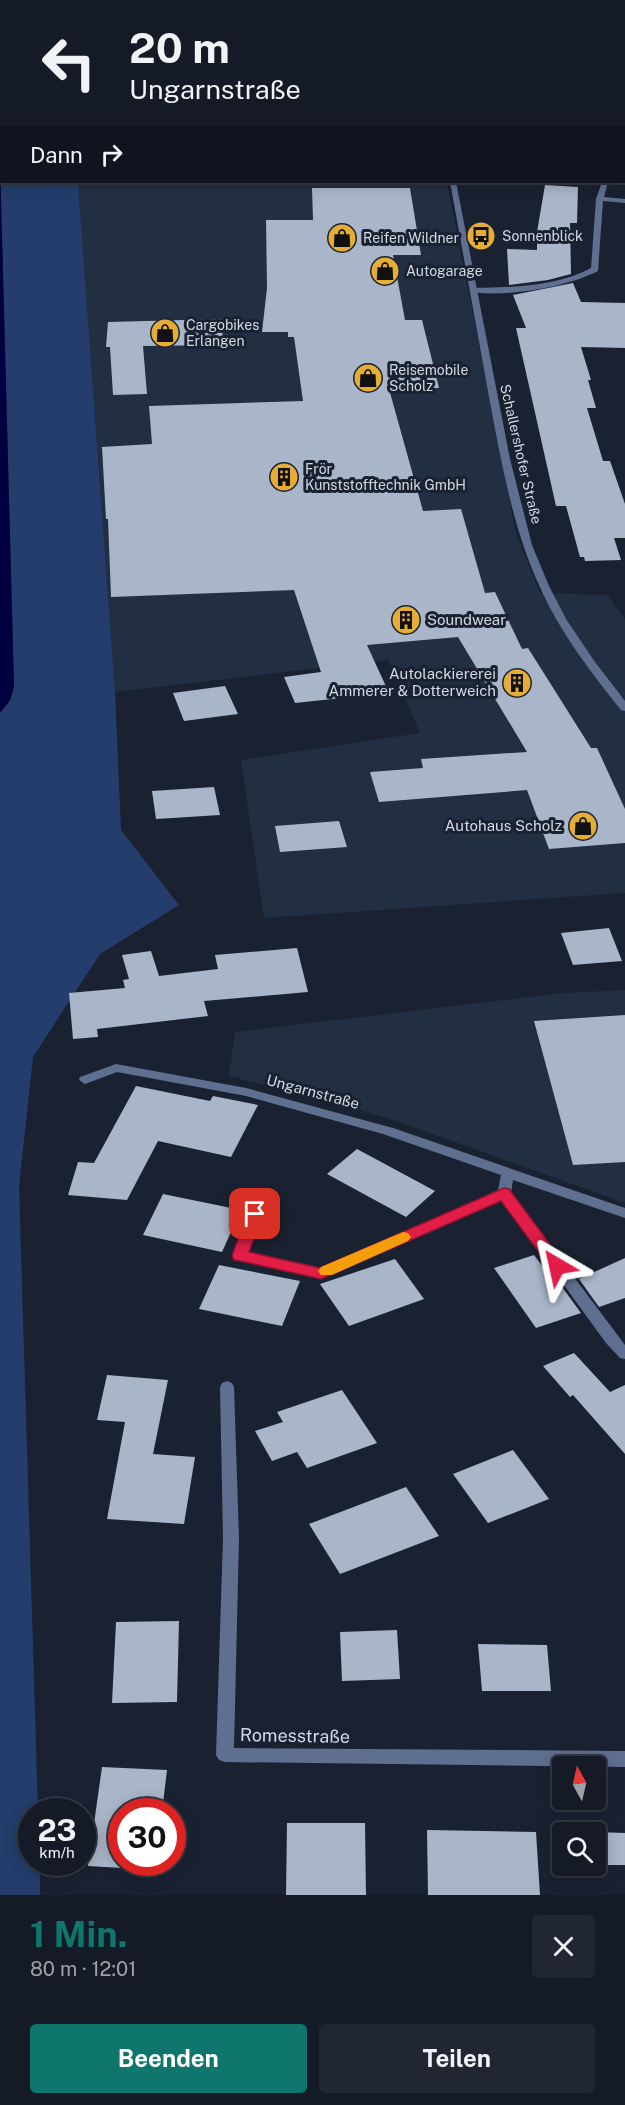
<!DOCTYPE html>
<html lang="de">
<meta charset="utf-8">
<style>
body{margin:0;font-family:"Public Sans",sans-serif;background:#212732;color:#f1f3f6;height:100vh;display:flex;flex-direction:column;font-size:22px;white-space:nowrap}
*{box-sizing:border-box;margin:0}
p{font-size:20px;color:#9da1a7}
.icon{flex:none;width:33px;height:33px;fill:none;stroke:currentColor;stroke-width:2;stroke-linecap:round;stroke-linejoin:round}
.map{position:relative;height:1895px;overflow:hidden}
.drawer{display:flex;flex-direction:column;background:#141a26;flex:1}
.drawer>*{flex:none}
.hud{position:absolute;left:0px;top:0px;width:626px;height:183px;box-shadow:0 3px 15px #0003,0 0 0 2px #333843;background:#141a26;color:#f1f3f6;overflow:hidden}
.needle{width:39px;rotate:352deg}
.buttons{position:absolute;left:552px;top:1756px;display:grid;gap:12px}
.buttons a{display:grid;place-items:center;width:54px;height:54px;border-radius:6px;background:#141a26;box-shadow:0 3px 15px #0003,0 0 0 2px #333843;font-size:30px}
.speed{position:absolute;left:18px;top:1798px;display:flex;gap:12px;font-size:30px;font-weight:700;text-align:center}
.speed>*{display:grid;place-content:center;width:78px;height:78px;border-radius:50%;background:#141a26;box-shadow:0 3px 15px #0003,0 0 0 2px #333843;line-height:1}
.speed small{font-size:15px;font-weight:400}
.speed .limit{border:9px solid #d22;background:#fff;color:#111}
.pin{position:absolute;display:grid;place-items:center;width:51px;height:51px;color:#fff;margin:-26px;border-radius:12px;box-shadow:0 3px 9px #0006}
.me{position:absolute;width:66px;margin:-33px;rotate:324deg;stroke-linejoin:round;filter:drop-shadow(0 0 4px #0008)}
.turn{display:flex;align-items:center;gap:21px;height:126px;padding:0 30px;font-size:27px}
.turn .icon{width:78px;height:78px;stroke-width:2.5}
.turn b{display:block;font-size:42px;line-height:51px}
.then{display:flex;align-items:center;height:57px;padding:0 30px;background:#0003;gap:12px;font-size:22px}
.round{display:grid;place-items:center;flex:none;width:63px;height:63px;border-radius:6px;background:#212732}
.summary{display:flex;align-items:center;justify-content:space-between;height:102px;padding:0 30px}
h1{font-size:36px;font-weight:700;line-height:45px;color:#0f766e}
.button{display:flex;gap:12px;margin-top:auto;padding:12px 30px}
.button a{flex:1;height:69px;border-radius:6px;background:#0f766e;color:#fff;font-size:24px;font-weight:700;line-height:69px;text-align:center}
.button a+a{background:#212732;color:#f1f3f6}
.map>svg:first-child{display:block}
.built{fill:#222e42}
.green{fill:#243d6c}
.water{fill:#000040}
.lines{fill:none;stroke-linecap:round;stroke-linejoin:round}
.stream{stroke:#000040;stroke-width:4.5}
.building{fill:#a9b5c9}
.minor{fill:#5e6f8f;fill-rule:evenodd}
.tertiary{fill:#5e6f8f;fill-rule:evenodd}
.secondary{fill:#809bcf;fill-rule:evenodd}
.route{fill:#e11d48;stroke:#92132f;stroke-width:1.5}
.slow{fill:#f59e0b}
.labels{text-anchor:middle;stroke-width:6;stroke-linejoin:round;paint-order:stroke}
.far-poi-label{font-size:14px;fill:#d3d9e4;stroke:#1a2232;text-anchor:start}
.far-street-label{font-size:14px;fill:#d3d9e4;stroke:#1a2232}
.poi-label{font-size:15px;fill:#d3d9e4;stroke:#1a2232;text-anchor:end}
.street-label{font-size:15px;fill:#d3d9e4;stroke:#1a2232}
.near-street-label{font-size:18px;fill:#d3d9e4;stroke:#1a2232}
</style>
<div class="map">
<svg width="625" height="1895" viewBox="0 0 625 1895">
<rect width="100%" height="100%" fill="#1a2232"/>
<path class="built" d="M78,182H447L516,533L540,593L607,595L625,619V893L264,918L241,760L420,733L388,660L115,692Z
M625,990V1203L396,1121L334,1102L229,1076L235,1032L563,993Z"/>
<path class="green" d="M0,0L138,1L2,2V182H78L115,692L121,830L179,905L100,954L33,1057L19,1186L38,1812H32V1863H40V1895H0V713L10,701L14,687L0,162Z
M296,0H625V42L624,2Z"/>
<path class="water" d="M0,162L14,687L10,700L0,713Z"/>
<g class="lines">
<path class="stream" d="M567,0L576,2
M447,2L455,0"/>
</g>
<path class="building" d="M545,185L578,187L577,223H570L571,274L548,280L509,285L507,249L537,250V232Z
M312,188H410L421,255H393L405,320H422L439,388L389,389L423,511L461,509L485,593L495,592L522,649L528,648L591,748H597L625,809V843L549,849L527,790L379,802L370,772L423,768L421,759L527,752L458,637L367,645L389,693L295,703L284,677L321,672L294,590L111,597L108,519H106L102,447L152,444L149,406L303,401L294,337H288V332H262L267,288L266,220H313Z
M573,283L581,302L625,303V348L581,347L591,380H588L596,408H587L603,461H610L625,504V538H614L621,560L585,561L584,557H580L566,506H556L516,328H526L513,295Z
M222,319L223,345L143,346L147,394L113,395L110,347H106L108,322Z
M225,686L238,714L184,721L173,693Z
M214,787L220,815L156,819L152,791Z
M339,821L347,847L280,852L275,826Z
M609,928L622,961L573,965L561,933Z
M297,948L308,992L204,1001L208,1016L97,1029L98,1037L73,1039L69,993L125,988L123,980L129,979L122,955L151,951L159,976L218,969L215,955Z
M625,1015V1162L573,1165L534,1021Z
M136,1086L210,1101L213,1096L258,1105L231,1157L158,1141L127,1200L68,1195L78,1162L94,1163Z
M357,1149L435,1191L406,1217L327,1174Z
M163,1194L241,1210L222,1252L143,1235Z
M534,1255L559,1288L562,1287L581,1313L536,1328L494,1268Z
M625,1258V1298L599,1307L579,1279Z
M395,1259L424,1299L349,1326L320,1284Z
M219,1265L300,1281L282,1326L199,1309Z
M574,1353L610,1392L625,1385V1454L573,1395L570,1397L543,1366Z
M107,1375L168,1380L153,1454L195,1457L184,1524L107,1519L125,1422L97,1420Z
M342,1390L377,1443L307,1468L297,1452L272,1461L255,1431L283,1422L277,1412Z
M513,1450L549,1499L488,1523L453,1474Z
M406,1487L439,1536L340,1574L309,1524Z
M179,1621L177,1702L112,1703L116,1622Z
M397,1630L400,1679L342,1681L340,1632Z
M478,1644L547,1645L551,1691H482Z
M102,1767L167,1770L162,1812H122V1868L88,1866Z
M287,1823H365L366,1895H286Z
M427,1830L536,1832L540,1895H428Z
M596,1832L625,1833V1865H596Z"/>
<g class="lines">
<path class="minor" d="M624,80H625V84H624Z
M624,112H625L624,120Z
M602,182H608L604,197L625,199V203L603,201L598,271C564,288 508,297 470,292V288H473C513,287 555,287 591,268L596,199Z
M116,1064L246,1088L393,1128L625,1208V1218L513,1180L511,1193L625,1345V1359L620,1358L606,1343L502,1200L321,1279L235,1259L233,1256L250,1211H260L262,1214L248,1253L320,1269L498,1190L501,1175L383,1134L246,1096L117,1072L85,1084L79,1080L80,1077Z
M227,1381L232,1383L234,1387L239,1538L234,1748L625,1751V1767L225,1762L219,1760L216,1755L223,1538L220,1387L222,1383Z"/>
<path class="tertiary" d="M400,0H406V2H400Z
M450,182H456L510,459L532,545L549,586L566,619L595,662L625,701V711L621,710C590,671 559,631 539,585C512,526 501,460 489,397C476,325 463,253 450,182Z"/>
<path class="secondary" d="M624,30H625V34H624Z"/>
</g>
<path class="route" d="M504,1188L509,1189L563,1262L565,1266L563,1270H552L501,1201L321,1279L240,1261L234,1260L232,1256L247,1214L249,1210H260L263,1214L249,1252L320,1268Z"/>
<path class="slow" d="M403,1232L408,1233L411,1237L408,1241L332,1275H321L318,1271L321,1267Z"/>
<defs>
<g id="bus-disc" transform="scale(1.5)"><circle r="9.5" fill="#e5ad35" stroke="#1a2232"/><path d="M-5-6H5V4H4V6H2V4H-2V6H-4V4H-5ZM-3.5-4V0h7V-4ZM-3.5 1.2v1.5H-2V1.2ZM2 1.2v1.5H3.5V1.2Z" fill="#111"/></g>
<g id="shop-disc" transform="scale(1.5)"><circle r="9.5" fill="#e5ad35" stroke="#1a2232"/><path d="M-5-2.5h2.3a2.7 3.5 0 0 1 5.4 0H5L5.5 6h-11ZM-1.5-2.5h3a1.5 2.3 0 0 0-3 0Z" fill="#111"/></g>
<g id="building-disc" transform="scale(1.5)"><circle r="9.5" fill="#e5ad35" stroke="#1a2232"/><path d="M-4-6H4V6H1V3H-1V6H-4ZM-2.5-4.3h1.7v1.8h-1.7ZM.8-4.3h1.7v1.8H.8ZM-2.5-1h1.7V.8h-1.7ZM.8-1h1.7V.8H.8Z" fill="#111"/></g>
</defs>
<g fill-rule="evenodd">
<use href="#bus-disc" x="481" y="236"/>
<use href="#shop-disc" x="342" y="238"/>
<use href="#shop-disc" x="385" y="271"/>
<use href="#shop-disc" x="165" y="333"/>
<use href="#shop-disc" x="368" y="378"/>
<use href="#building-disc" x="284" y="477"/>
<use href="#building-disc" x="406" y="620"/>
<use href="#building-disc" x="517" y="683"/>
<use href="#shop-disc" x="583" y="826"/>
</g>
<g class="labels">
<g class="far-poi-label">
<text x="502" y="241">Sonnenblick</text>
<text x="363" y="243">Reifen Wildner</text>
<text x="406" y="276">Autogarage</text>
<text x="186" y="330">Cargobikes<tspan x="186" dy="16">Erlangen</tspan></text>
<text x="389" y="375">Reisemobile<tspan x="389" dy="16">Scholz</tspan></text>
<text x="305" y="474">Frör<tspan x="305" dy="16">Kunststofftechnik GmbH</tspan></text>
</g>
<g class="far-street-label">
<text transform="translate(521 454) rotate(77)" y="5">Schallershofer Straße</text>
</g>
<g class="poi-label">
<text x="427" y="625" text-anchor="start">Soundwear</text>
<text x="496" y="679">Autolackiererei<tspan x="496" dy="17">Ammerer &amp; Dotterweich</tspan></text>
<text x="562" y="831">Autohaus Scholz</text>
</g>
<g class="street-label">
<text transform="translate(313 1092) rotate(15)" y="5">Ungarnstraße</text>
</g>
<g class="near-street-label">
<text transform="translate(295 1736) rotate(1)" y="6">Romesstraße</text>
</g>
</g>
</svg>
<div class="buttons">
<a><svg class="needle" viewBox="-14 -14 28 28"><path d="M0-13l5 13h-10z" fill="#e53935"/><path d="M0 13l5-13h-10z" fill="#9da1a7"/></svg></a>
<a><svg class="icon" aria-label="search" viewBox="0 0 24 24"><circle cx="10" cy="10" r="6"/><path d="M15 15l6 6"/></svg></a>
</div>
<div class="speed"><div>23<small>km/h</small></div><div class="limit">30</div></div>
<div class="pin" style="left:255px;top:1214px;background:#d93025"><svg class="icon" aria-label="arrive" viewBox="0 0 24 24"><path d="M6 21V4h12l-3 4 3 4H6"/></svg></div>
<svg class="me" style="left:557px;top:1266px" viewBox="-20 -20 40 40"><path d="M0-17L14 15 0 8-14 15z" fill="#e11d48" stroke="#fff" stroke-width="4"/></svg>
<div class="hud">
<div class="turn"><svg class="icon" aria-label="left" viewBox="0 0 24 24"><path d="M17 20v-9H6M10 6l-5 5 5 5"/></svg><div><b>20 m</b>Ungarnstraße</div></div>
<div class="then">Dann<svg class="icon" aria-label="right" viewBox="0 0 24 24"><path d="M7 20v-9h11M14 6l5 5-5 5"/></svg></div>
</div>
</div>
<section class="drawer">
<div class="summary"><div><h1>1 Min.</h1><p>80 m · 12:01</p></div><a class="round"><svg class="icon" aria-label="close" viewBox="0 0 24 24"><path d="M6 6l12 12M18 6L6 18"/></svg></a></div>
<div class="button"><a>Beenden</a><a>Teilen</a></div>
</section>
